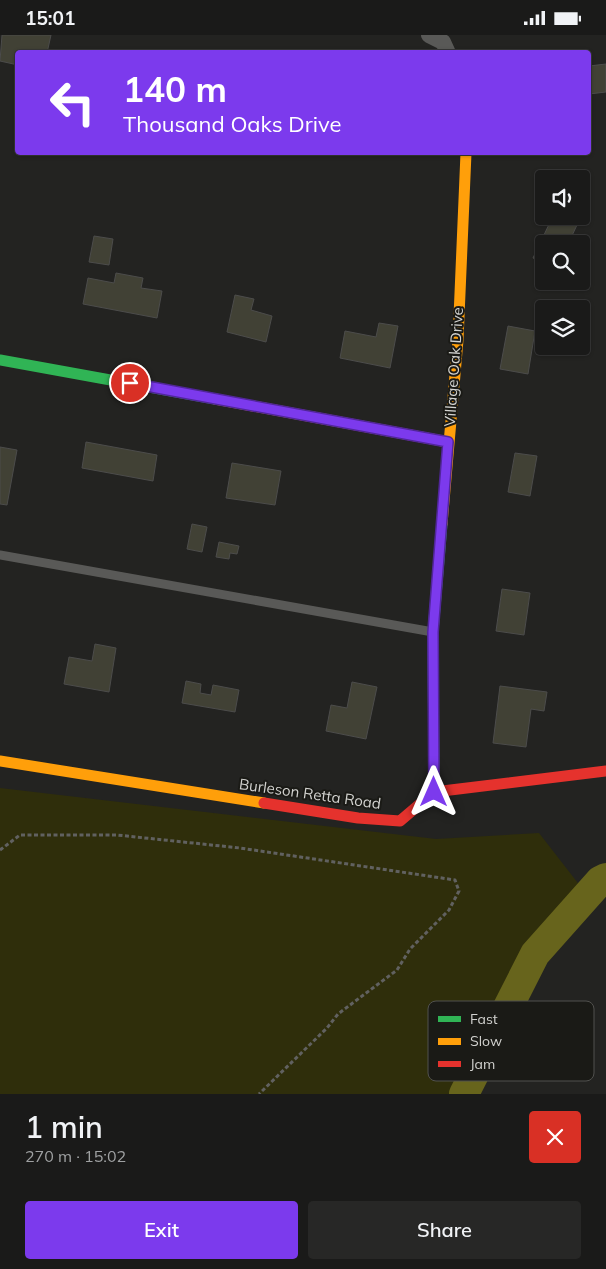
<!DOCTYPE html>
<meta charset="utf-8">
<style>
body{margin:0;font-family:Mulish,sans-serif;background:#272726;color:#f1f3f6;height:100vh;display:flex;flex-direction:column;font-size:19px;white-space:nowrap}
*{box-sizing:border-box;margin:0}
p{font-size:16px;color:#9fa1a2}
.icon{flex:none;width:28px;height:28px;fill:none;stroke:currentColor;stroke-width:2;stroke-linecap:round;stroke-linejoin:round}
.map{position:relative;height:1059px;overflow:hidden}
.drawer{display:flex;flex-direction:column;background:#1a1a19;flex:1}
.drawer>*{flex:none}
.guide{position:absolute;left:15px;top:15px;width:576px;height:105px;border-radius:5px;box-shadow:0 1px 4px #0004,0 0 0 1px #383838;background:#7c3aed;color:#fff;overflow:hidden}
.controls{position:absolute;left:535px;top:135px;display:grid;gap:10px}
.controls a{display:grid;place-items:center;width:55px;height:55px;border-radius:5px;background:#1a1a19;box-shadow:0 1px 4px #0004,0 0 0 1px #383838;font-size:25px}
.pin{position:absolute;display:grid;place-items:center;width:42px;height:42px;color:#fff;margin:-21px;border:2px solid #fff;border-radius:50%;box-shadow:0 1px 5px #0007}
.me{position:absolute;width:55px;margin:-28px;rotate:0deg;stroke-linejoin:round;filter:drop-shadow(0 0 4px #0008)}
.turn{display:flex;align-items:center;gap:18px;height:105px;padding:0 25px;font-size:22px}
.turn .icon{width:65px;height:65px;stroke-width:2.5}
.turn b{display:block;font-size:35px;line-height:42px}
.round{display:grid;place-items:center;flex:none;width:52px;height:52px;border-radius:5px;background:#272726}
.overview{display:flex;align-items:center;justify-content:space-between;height:85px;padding:0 25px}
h1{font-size:30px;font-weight:600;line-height:38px}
.action{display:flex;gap:10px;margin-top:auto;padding:10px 25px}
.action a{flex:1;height:58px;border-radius:5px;background:#7c3aed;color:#fff;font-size:20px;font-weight:600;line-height:58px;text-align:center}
.action a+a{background:#272726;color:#f1f3f6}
.status{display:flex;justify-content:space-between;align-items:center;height:35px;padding:0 25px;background:#1a1a19;direction:ltr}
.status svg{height:14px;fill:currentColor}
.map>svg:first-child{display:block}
.green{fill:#2f2e0b}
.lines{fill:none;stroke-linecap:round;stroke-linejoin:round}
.river{stroke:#67641c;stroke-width:30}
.building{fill:#414135;stroke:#4c4c4b}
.path{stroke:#616160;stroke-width:3;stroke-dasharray:4 2.5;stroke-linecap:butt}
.lane{stroke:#595957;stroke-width:9}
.street{stroke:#595957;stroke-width:16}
.fast{stroke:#30b455;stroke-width:11}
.slow{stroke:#ff9f0a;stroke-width:11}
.jam{stroke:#e5322d;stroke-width:11}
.route-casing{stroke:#51269a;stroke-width:12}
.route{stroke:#7c3aed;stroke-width:9}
.labels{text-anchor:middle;stroke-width:4;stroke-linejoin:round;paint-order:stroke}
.street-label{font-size:15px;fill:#d2d2cf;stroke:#1a1a16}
.key{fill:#1a1a16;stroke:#51514e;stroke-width:1}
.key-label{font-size:14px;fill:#d2d2cf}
</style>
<div class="status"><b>15:01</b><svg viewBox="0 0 49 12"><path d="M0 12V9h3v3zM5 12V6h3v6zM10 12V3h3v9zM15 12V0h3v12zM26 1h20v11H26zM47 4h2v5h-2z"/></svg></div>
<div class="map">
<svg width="606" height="1059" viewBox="0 0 606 1059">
<rect width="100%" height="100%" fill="#232321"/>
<path class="green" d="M0,753L436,804L539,798L588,861L535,919L464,1059H0Z"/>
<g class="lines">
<path class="river" d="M464,1059L535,919L600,846L606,843"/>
</g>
<path class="building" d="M2,0H51L47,18H18V30L0,26Z
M606,29V57L589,59V31Z
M553,181L577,190L568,209H544V228L533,223Z
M94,201L113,204L109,230L89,227Z
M116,238L143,243L141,253L162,256L157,283L83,269L88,243L114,248Z
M235,260L254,264L251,275L272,281L266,307L227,297Z
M379,288L398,291L390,333L340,323L345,296L376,302Z
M508,291L535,296L528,339L500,334Z
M86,407L157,420L153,446L82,433Z
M0,412L17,415L7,470L0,469Z
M515,418L537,421L530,461L508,457Z
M232,428L281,436L275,470L226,463Z
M192,489L207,492L202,517L187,514Z
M219,507L239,511L237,519L230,518L229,524L216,522Z
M502,554L530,558L524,600L496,596Z
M95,609L116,613L109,657L64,649L69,622L92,626Z
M186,646L201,649L200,658L211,660L213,650L239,655L235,677L182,668Z
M352,647L377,652L366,704L326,696L331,670L347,673Z
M500,651L547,657L544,676L531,674L526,712L493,708Z"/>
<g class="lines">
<path class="path" d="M0,815L20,800H117L240,813L455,845L459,856L449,875L410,914L397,935L338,979L327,993L259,1059"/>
<path class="lane" d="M0,520L433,597"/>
<path class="street" d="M429,0L443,7L448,18"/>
<path class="fast" d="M0,325L215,364
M434,757L433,597L442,489"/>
<path class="slow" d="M215,364L448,407
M442,489L458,305L466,118
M0,726L264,768"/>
<path class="jam" d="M264,768L358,783L400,786L434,757L606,736"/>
</g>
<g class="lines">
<g class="route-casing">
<path id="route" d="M130,348L448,407L433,597L434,757"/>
</g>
<use href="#route" class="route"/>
</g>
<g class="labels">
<g class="street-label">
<text transform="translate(454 332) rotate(-86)" y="5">Village Oak Drive</text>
<text transform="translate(310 759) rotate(8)" y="5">Burleson Retta Road</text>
</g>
</g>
<rect x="428" y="966" width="166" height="80" rx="8" class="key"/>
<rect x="438" y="981" width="23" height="6" fill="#30b455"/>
<rect x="438" y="1003" width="23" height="7" fill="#ff9f0a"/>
<rect x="438" y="1026" width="23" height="6" fill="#e5322d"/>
<g class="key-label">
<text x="470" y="989">Fast</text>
<text x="470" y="1011">Slow</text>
<text x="470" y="1034">Jam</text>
</g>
</svg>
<div class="controls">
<a><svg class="icon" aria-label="sound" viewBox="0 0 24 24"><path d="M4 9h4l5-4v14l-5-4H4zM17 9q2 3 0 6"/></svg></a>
<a><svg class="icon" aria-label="search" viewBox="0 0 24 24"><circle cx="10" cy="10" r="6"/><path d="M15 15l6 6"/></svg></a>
<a><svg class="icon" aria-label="layers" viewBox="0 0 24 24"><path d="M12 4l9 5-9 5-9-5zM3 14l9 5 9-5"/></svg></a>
</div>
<div class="pin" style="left:130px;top:348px;background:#d93025"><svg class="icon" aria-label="arrive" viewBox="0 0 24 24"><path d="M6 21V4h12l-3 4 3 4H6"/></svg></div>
<svg class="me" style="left:434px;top:757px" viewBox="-20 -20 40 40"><path d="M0-17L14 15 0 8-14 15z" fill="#7c3aed" stroke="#fff" stroke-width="4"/></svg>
<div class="guide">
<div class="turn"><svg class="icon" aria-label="left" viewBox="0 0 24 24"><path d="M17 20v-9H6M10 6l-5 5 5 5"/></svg><div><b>140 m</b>Thousand Oaks Drive</div></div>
</div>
</div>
<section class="drawer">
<div class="overview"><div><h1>1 min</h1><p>270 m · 15:02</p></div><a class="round" style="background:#d93025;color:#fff"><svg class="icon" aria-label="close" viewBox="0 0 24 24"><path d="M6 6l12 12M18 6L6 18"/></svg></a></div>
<div class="action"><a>Exit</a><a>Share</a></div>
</section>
